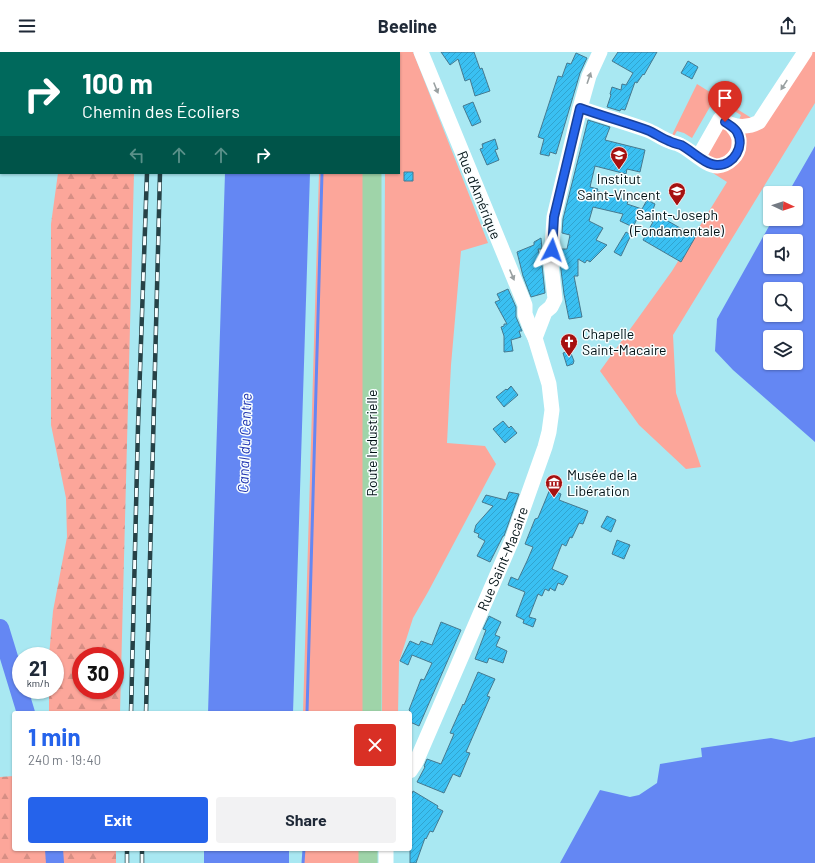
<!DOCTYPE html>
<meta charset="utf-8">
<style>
body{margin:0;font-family:Barlow,sans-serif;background:#f2f2f3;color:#1f2937;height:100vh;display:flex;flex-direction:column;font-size:15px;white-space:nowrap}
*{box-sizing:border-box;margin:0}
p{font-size:13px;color:#747a83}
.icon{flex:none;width:22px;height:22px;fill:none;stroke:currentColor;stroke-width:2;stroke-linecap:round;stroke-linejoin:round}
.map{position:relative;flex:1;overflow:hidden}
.sheet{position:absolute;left:12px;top:659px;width:400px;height:140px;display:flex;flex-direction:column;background:#fff;border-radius:4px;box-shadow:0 1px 3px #0004}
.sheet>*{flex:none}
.hud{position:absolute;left:0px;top:0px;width:400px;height:122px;box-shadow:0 1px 3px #0004;background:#00695c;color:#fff;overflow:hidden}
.needle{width:26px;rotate:94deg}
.fabs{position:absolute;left:763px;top:134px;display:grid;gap:8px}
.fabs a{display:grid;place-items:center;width:40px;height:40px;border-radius:4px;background:#fff;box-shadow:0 1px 3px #0004;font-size:20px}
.speed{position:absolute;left:12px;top:595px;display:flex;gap:8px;font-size:20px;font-weight:700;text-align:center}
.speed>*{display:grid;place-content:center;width:52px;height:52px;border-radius:50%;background:#fff;box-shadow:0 1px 3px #0004;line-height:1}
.speed small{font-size:10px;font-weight:400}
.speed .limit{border:6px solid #d22;background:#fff;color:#111}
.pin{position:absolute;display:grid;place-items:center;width:34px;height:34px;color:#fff;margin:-41px -17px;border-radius:50% 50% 50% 0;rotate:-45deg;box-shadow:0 0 4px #0007}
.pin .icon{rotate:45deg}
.me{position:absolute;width:44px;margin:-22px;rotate:4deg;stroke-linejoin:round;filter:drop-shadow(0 0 3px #0008)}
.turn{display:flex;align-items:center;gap:14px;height:84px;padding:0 16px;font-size:18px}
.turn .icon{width:52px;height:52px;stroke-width:2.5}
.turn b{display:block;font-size:28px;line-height:34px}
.lanes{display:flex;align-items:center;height:38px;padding:0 16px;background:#0003;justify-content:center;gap:20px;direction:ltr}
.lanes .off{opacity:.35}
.round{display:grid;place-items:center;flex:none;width:42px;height:42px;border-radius:4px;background:#f2f2f3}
.head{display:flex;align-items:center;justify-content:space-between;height:68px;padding:0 16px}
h1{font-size:24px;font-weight:700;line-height:30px;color:#2563eb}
.button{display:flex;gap:8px;margin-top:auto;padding:8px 16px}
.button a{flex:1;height:46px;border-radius:4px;background:#2563eb;color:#fff;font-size:16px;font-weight:700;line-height:46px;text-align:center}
.button a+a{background:#f2f2f3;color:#1f2937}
header{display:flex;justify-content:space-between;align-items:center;height:52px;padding:0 16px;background:#fff;font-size:18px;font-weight:700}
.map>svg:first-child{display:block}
.grass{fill:#fca69a}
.forest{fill:url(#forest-firs);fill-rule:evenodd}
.water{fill:#6487f3;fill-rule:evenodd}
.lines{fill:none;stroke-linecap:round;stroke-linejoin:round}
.stream{stroke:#6487f3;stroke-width:3}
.river{stroke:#6487f3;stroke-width:18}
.building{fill:url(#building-hatch);stroke:#46798f}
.minor{stroke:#fff;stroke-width:15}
.major{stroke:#9fd4a9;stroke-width:19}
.rail-casing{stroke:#264247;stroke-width:4.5}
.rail{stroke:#f8feff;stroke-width:3;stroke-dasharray:9;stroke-linecap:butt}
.oneway{fill:#99a0a1}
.route-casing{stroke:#184099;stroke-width:10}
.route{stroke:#2563eb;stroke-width:7}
.labels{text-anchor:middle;stroke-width:3;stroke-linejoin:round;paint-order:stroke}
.poi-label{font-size:14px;fill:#001115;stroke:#f8feff}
.street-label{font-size:14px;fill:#001115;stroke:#f8feff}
.water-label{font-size:15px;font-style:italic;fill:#2135b1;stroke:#f8feff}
</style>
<header><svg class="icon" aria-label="menu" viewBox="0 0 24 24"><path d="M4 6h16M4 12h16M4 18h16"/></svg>Beeline<svg class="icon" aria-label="share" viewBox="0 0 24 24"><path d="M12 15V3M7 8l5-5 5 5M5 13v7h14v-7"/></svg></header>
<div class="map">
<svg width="815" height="811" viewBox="0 0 815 811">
<defs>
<pattern id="forest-firs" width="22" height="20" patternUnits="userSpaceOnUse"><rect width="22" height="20" fill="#fca69a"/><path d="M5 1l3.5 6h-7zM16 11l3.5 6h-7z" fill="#d68e84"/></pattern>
<pattern id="building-hatch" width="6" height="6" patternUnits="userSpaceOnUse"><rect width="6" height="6" fill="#3ac0f2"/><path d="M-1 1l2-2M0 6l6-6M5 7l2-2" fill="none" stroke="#31a4cf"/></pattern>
</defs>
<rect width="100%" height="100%" fill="#a9e8f2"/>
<path class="grass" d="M385,0H413L488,191L461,199L451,313L447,391L485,394L496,412L428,540L413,566L399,610L398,661H382L385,121H399V1Z
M810,0H815V51L673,283L676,341L701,415L686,417L639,373L600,319L672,219L727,130L705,116L699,104L720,67L739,68L741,63L720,51L711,53L692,86L684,81L677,79L673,86L671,85L697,32L753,67Z
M319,121H372V661H303Z
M304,797H368V811H303Z"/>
<path class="forest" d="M58,121H134L120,661H49V638H55V604H49L53,559L67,485L66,446L51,373V172ZM81,604H115V638H81Z
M14,724V797H116V811H0V725Z"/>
<path class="water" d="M815,94V390L733,318L715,299L717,267L773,167H796V141H788ZM770,189H796V215H770ZM770,237H796V263H770ZM770,285H796V311H770Z
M225,121H310L293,661H208Z
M815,685V811H560L600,738L630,745L639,743L657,731L660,712L702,705L701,696L771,686L791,690Z
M204,797H289V811H204Z"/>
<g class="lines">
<path class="stream" d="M326,1V0
M307,661L322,121
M303,811L304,797"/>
<path class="river" d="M0,576L26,661
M54,797L55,811"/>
</g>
<path class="building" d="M441,0H474L480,17L482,16L490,39L475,44L470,27L465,29L458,7L450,13Z
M618,0H657L644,23L643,22L637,31L635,30L625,58L621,57L620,59L607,55L611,43L610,42L612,35L621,38L622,32L626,33L633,21L612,9Z
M576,1L587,6L580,21L556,102L550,100L549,104L540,102L544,87L538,85L558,24L562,25L567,11L571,12Z
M688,9L698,15L692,27L681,21Z
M473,50L481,70L472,74L463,54Z
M588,68L610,75L605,88L645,98L640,120L627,117L626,122L595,114L590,135L598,137L597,139L628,149L627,152L642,157L647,148L655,152L652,160L689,181L700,177L681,210L643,188L653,170L639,163L633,175L620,169L623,162L593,155L589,169L603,176L596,188L607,193L590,210L587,208L585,211L578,207V224H574L582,265L569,267L564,242L560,210L561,197H567L570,183L562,181L563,167Z
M495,87L498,97L495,98L499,108L487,113L480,97L483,96L482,92Z
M404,120H413V129H404Z
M626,180L631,183L621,204L614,200Z
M541,186L542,197H538L542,213L545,241L531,245L523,224L517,200L534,193V190Z
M508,237L516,255V265L522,279H519L521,285L511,288L513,299L504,300V284L501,275L504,274V272H507L495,250L500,248L497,242Z
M570,299L574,309L573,312L567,314L563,301Z
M511,334L518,343L504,355L496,345L506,337L507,338Z
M503,369L509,376L511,374L517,381L505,391L493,377Z
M550,437L561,442L559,448L588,459L583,472L579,471L572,486L570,485L566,494L562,492L552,517L568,524L563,533L558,531L555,539L550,536L549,539L545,537L542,544L538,542L529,565L536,567L533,575L523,571L524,568L516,564L525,540L508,533L511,525L518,528L527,509L533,495L525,492L535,467L538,466Z
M509,440L519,442L504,484H503L490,510L477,504L485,489L478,485L479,482L474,480L476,473L493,454L482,450L486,443L506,448Z
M607,464L616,468L611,480L601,475Z
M617,488L630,493L624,507L612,502Z
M489,564L501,570L495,583L500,585L496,594L507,599L503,611L489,606L487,611L475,607L486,578L483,577Z
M441,570L461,578L419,674L410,670V659L409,658L421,627L424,628L432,611L412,603L408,613L400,609L410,589L419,593L421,589L432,593Z
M478,620L495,627L487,644L490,645L466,700L470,701L460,725L453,722L444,741L417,730L425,715L424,714L427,707L441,712L454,682L450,681L463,652L464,653Z
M413,739L438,754L437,756L443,759L433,780L430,779L426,787L425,786L416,811H410V746Z"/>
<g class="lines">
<g class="minor">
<path d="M580,56C602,64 625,70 647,78C655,81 661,86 669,89C672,91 677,91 680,93C691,98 706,114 717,114C729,113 739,103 739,92C740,84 736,79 731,73"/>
<path d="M699,104L720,67C732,75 746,77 759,70L805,0"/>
<path d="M535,286L545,260L551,255L555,247L551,212L554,165L580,56L589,24L600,0"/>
<path id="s1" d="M410,719L416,710L512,488L545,395L549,380L552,358L549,332L535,286L531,278L525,262V253L421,0"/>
<path d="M386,811V797"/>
</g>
<path class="major" d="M372,1V0
M372,661V121
M368,811V797"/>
<g class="rail-casing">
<path id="rail" d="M156,1V0
M164,1V0
M131,661L138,375L147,121
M146,661L160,121
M127,811V797
M142,811V797"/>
</g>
<use href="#rail" class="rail"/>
</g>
<defs><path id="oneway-solid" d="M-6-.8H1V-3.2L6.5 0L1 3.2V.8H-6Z"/></defs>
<g class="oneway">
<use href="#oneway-solid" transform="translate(589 26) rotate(-71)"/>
<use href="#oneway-solid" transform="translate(784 33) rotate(123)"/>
<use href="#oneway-solid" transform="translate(436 36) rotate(68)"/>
<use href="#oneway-solid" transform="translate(512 223) rotate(67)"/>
</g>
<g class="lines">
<g class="route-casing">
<path id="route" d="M552,198L554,165L580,56C602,64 625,70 647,78C655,81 661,86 669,89C673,91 677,92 681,93C691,98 706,114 718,113C734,113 745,94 737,80C734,75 729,73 725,70"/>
</g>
<use href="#route" class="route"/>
</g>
<defs>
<g id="school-pin" transform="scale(0.9)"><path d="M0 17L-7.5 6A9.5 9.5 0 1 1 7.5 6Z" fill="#a61110" stroke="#f8feff"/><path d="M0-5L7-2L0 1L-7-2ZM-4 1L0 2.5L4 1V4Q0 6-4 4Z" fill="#fff"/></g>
<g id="church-pin" transform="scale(0.9)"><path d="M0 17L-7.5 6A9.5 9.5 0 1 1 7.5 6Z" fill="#a61110" stroke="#f8feff"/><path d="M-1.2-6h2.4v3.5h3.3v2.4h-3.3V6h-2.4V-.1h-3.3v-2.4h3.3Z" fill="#fff"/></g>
<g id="museum-pin" transform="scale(0.9)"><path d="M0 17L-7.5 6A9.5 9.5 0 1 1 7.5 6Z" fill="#a61110" stroke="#f8feff"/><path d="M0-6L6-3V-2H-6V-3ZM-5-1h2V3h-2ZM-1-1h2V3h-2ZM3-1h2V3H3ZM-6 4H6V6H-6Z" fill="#fff"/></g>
</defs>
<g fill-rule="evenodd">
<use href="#school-pin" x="619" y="103"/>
<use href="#school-pin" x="677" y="139"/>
<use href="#church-pin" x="569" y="290"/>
<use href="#museum-pin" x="554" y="431"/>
</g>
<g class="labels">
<g class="poi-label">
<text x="619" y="132">Institut<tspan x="619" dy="16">Saint-Vincent</tspan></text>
<text x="677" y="168">Saint-Joseph<tspan x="677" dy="16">(Fondamentale)</tspan></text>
<text x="582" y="287" text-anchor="start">Chapelle<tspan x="582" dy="16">Saint-Macaire</tspan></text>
<text x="567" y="428" text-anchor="start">Musée de la<tspan x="567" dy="16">Libération</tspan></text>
</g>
<g class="street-label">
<text transform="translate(479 143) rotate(68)" y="5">Rue d'Amérique</text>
<text transform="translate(372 391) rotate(-90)" y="5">Route Industrielle</text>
<text dy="5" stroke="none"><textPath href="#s1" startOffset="232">Rue Saint-Macaire</textPath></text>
</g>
<g class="water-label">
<text transform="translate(245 391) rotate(-88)" y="5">Canal du Centre</text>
</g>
</g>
</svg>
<div class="fabs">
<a><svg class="needle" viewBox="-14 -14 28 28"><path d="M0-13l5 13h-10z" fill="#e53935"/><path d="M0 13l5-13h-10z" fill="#747a83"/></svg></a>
<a><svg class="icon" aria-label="sound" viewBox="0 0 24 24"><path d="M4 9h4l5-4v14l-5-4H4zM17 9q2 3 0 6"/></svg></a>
<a><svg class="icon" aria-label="search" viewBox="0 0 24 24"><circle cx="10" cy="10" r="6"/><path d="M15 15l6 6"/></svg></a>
<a><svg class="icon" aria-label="layers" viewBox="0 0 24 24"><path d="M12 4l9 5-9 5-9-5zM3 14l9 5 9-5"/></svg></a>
</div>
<div class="speed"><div>21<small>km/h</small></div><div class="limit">30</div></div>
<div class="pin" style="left:725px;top:70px;background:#d93025"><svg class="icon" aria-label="arrive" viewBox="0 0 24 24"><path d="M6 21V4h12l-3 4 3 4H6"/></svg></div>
<svg class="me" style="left:552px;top:198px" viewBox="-20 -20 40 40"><path d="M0-17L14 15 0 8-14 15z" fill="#2563eb" stroke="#fff" stroke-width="4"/></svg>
<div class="hud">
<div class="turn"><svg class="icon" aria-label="right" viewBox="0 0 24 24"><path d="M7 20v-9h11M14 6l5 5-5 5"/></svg><div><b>100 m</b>Chemin des Écoliers</div></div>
<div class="lanes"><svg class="icon off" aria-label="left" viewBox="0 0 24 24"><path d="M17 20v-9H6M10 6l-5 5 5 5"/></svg><svg class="icon off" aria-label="ahead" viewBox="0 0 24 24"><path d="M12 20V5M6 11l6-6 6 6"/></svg><svg class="icon off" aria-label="ahead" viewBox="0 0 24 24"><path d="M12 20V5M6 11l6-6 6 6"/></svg><svg class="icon" aria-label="right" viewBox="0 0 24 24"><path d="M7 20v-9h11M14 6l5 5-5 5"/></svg></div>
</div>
<section class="sheet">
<div class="head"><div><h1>1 min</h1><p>240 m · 19:40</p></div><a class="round" style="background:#d93025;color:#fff"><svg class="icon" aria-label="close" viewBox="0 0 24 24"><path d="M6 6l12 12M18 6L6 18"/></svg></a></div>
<div class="button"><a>Exit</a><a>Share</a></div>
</section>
</div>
